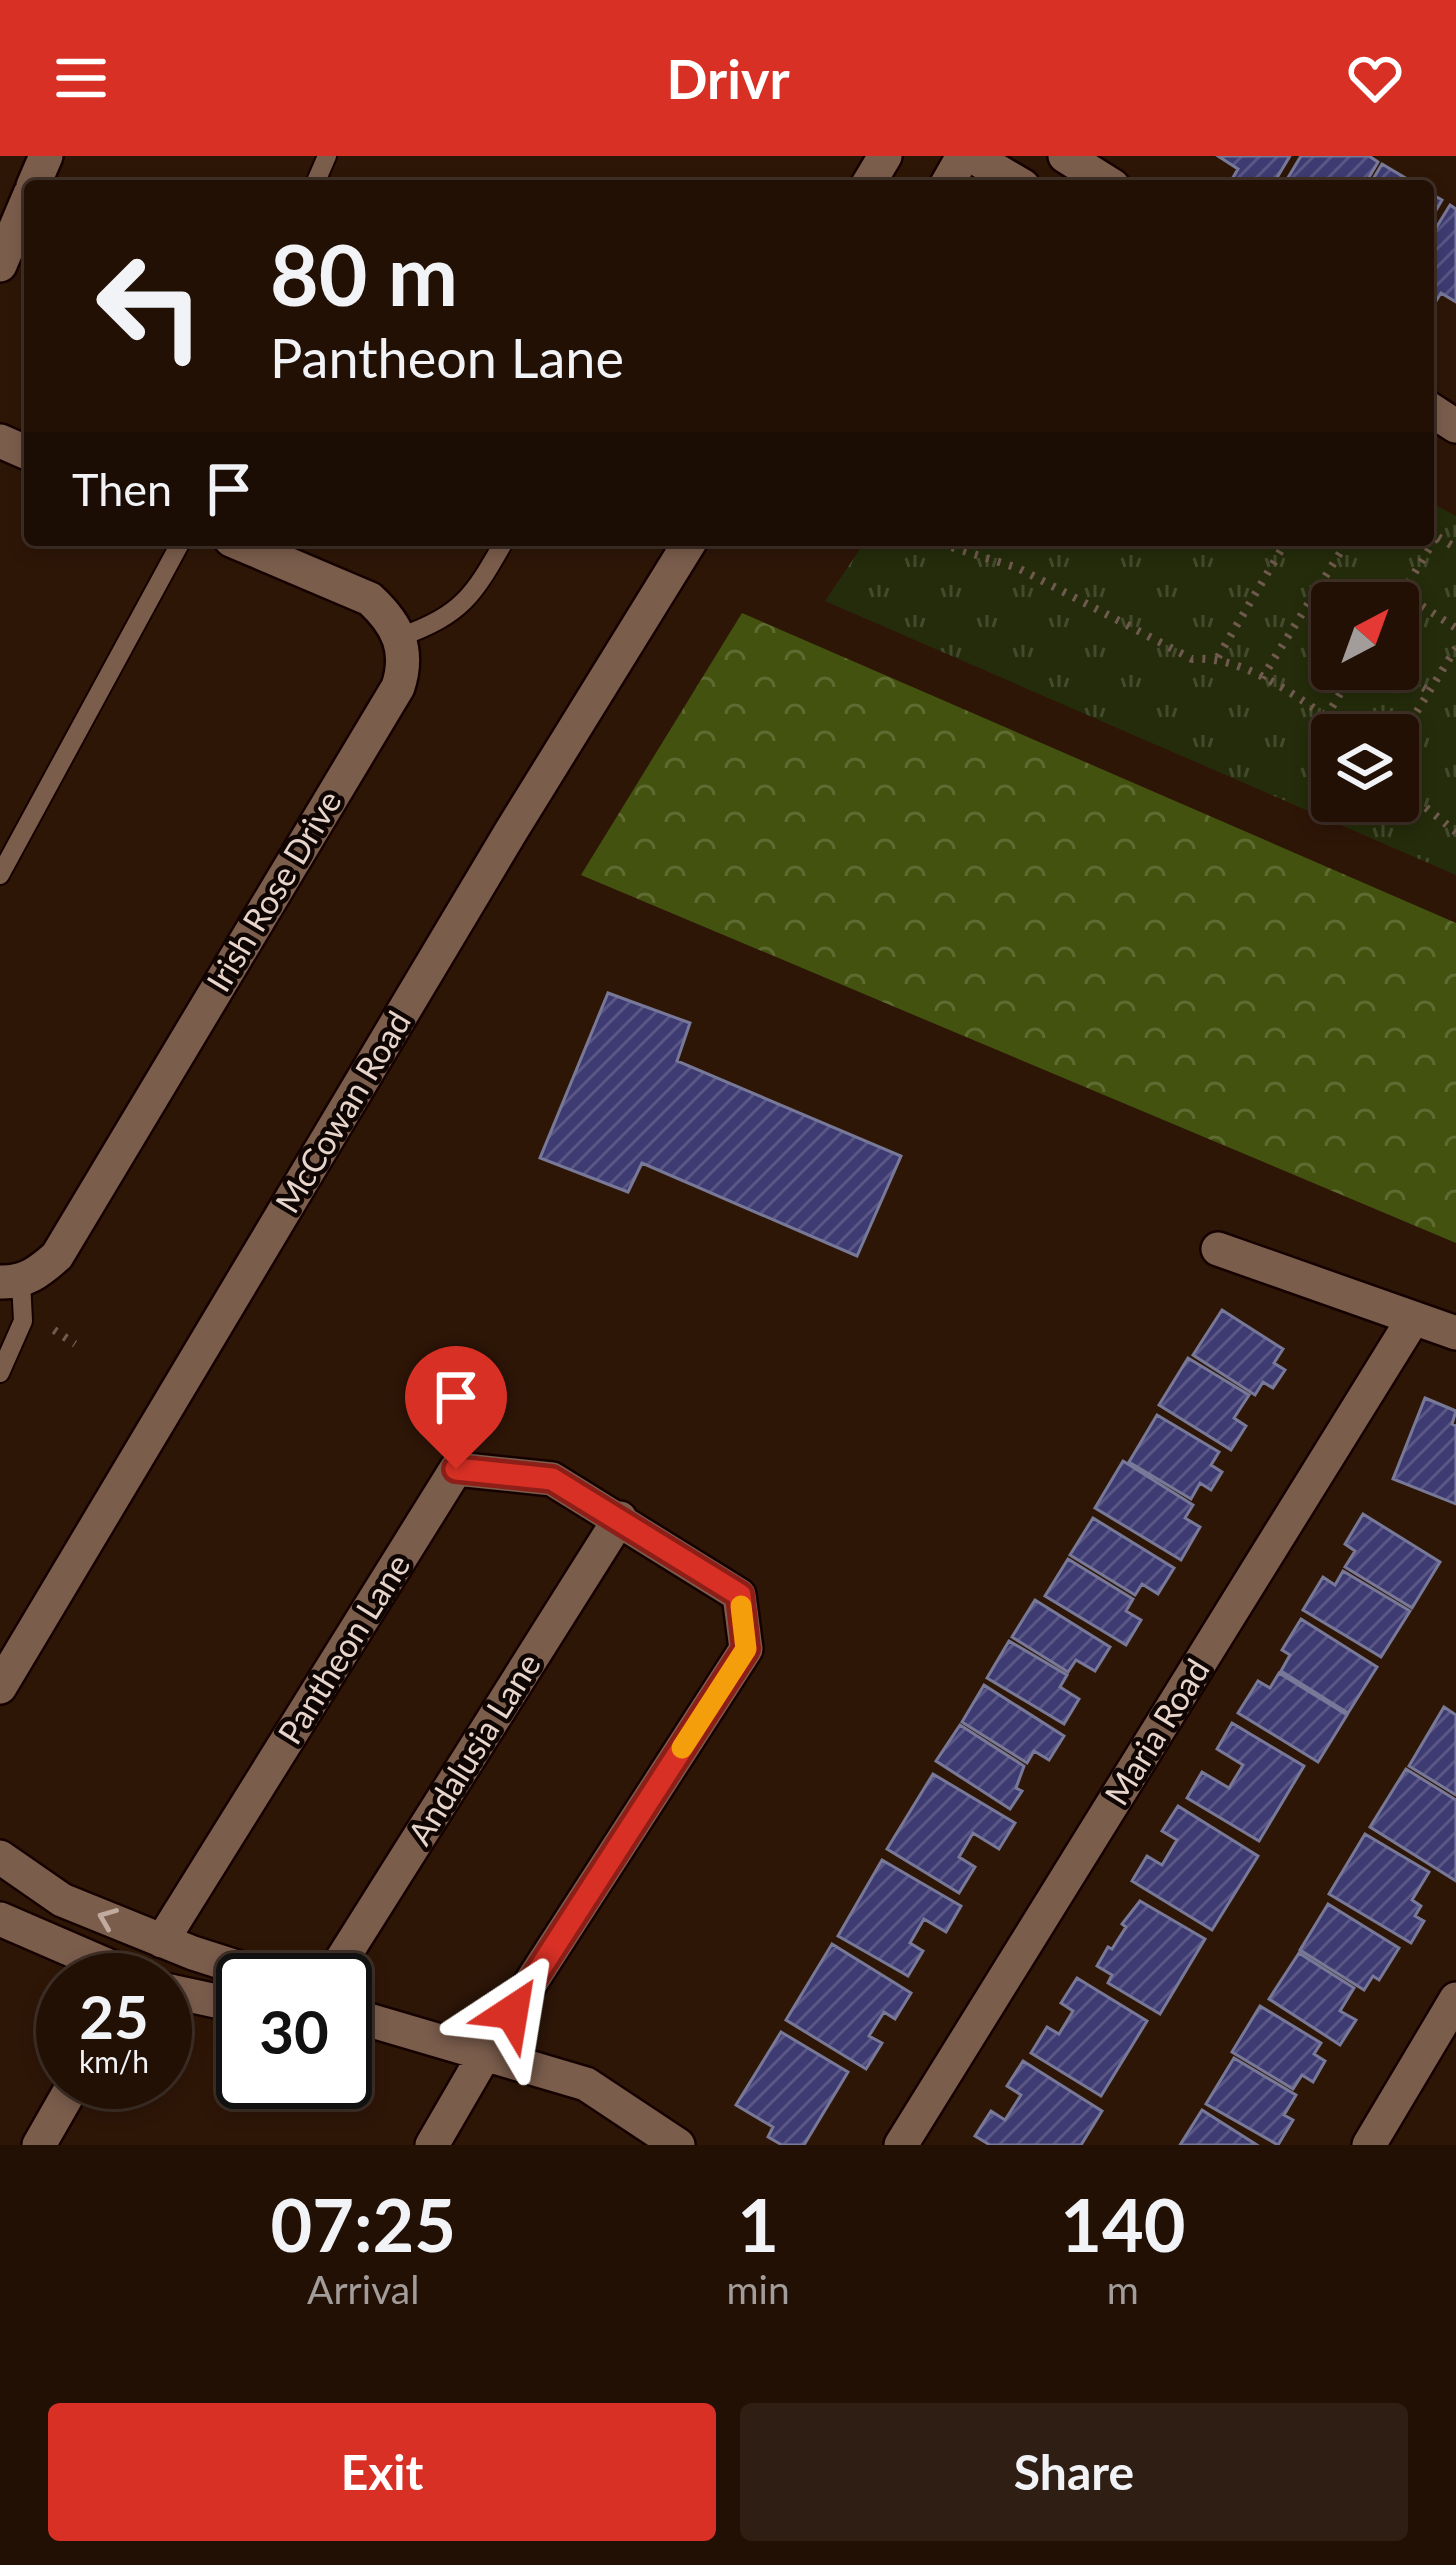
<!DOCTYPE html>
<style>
body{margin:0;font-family:Lato,sans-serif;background:#2e1e13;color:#f1f3f6;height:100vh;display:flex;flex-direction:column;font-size:45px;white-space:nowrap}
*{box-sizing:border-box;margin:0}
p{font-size:39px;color:#a29d9a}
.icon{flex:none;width:66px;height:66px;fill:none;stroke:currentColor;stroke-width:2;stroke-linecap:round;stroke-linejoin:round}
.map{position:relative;height:1989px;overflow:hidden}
.sheet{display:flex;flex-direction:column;background:#221005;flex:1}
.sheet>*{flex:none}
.guide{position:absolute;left:24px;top:24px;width:1410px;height:366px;border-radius:12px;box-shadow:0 6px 18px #0003,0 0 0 3px #3f3027;background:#221005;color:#f1f3f6;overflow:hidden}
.needle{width:78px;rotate:41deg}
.buttons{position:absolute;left:1311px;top:426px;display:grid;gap:24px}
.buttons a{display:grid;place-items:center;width:108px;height:108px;border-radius:12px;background:#221005;box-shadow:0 6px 18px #0003,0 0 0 3px #3f3027;font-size:60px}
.speed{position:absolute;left:36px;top:1797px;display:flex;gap:24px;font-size:60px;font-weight:700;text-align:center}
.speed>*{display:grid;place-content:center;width:156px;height:156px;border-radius:50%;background:#221005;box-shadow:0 6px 18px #0003,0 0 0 3px #3f3027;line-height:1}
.speed small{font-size:30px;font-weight:400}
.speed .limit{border:6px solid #111;border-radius:18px;background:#fff;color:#111}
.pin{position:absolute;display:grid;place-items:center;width:102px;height:102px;color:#fff;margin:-123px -51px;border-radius:50% 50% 50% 0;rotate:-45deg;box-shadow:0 0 12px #0007}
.pin .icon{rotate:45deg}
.me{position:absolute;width:132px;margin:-66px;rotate:33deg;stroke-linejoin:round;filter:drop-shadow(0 0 9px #0008)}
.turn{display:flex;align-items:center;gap:42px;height:252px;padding:0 48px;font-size:54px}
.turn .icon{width:156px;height:156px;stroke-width:2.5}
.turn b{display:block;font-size:84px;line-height:102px}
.then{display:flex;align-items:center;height:114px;padding:0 48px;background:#0003;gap:24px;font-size:45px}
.eta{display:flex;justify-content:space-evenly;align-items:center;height:204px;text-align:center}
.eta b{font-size:72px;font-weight:700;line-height:84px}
.action{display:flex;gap:24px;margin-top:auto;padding:24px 48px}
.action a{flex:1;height:138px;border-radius:12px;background:#d93025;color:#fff;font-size:48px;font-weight:700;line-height:138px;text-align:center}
.action a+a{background:#2e1e13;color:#f1f3f6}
header{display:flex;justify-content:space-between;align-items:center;height:156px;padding:0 48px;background:#d93025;color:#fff;font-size:54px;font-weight:700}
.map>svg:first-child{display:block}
.forest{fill:url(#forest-crowns)}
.park{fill:url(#park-tufts);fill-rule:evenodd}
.building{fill:url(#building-hatch);stroke:#787998;stroke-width:3}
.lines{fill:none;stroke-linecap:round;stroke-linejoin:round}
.service-casing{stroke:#150200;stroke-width:22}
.minor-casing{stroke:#150200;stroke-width:38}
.tertiary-casing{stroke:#150200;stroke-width:38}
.secondary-casing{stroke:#150200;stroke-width:38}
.path{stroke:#705a4d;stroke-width:8;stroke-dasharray:3 9;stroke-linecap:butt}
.service{stroke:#7b5d4c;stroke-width:18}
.minor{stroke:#7b5d4c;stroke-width:33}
.tertiary{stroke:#7b5d4c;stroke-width:33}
.secondary{stroke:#7b5d4c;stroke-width:33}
.oneway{stroke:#c1ab9f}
.route-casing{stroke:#8d1f18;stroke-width:30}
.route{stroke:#d93025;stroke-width:21}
.slow{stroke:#f59e0b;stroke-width:21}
.labels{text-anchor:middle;stroke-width:9;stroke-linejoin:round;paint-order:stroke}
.street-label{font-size:33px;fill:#e7d5cc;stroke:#0f0502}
</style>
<header><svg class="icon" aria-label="menu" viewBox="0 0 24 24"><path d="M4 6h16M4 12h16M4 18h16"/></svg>Drivr<svg class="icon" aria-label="heart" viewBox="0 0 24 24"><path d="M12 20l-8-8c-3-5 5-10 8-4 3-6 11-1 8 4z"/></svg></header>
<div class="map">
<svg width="1456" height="1989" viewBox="0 0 1456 1989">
<defs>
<pattern id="forest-crowns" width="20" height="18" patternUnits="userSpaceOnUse" patternTransform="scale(3)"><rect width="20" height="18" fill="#43530f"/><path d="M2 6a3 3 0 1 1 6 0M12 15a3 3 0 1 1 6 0" fill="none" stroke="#5e6b31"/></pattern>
<pattern id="park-tufts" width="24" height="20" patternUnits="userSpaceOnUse" patternTransform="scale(3)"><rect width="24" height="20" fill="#242c0b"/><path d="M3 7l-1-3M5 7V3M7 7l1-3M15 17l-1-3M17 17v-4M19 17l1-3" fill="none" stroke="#444a2d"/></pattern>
<pattern id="building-hatch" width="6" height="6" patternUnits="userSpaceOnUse" patternTransform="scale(3)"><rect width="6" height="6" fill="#3e3b72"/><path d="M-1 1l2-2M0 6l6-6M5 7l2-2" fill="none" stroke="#5a5685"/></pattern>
</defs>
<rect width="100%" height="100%" fill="#2e1607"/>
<path class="forest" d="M742,457L1456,767V1087L581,719Z"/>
<path class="park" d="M1428,345L1456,360V719L825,445L866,384H1428ZM1332,447H1398V513H1332ZM1332,579H1398V645H1332Z"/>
<path class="building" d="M1218,0H1290L1272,30H1228L1238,13Z
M1301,0H1369L1378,6L1364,30H1283Z
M1382,8L1419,30H1369Z
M1428,36L1442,44L1428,68Z
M1450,49L1456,53V146L1441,137L1428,158V85Z
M608,837L690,867L677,905L901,1000L857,1100L642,1007L628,1036L540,1002Z
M1222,1154L1283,1193L1274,1207L1285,1214L1273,1232L1263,1226L1255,1239L1193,1199Z
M1188,1202L1249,1239L1234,1262L1246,1270L1231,1294L1159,1249Z
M1425,1242L1456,1255L1452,1268L1456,1270V1348L1393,1323Z
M1157,1259L1219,1296L1211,1309L1222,1316L1211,1334L1200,1327L1191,1343L1129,1306Z
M1123,1305L1193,1349L1185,1362L1200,1371L1181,1404L1095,1352Z
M1363,1358L1440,1406L1412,1452L1345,1411L1355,1395L1345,1388Z
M1093,1362L1174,1412L1158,1438L1142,1428L1135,1439L1070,1399Z
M1068,1403L1133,1443L1126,1455L1141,1464L1126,1489L1045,1440Z
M1343,1415L1410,1455L1381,1501L1303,1454L1323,1421L1335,1429Z
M1035,1444L1110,1491L1095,1515L1076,1504L1068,1516L1012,1481Z
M1301,1463L1377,1511L1348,1557L1281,1515L1290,1499L1282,1494Z
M1009,1485L1067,1519L1060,1531L1079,1543L1064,1568L987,1522Z
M1279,1517L1347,1559L1318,1606L1238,1557L1258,1525L1270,1532Z
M984,1529L1064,1580L1049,1604L1034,1595L1027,1607L962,1566Z
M1444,1551L1456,1559V1639L1409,1610Z
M1232,1567L1304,1610L1259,1685L1187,1642L1202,1616L1229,1632L1243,1609L1217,1593Z
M960,1569L1024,1610L1016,1632L1022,1635L1010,1653L936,1605Z
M1406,1613L1456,1644V1725L1370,1671Z
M933,1618L1015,1667L999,1693L973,1677L959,1701L975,1711L959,1737L887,1693Z
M1178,1650L1258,1700L1212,1774L1132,1725L1147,1700L1162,1709L1177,1684L1162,1675Z
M1365,1678L1429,1716L1412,1744L1421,1750L1415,1760L1424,1765L1411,1787L1329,1738Z
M882,1704L961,1750L946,1776L924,1763L910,1787L923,1795L908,1820L838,1780Z
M1140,1745L1205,1783L1160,1858L1108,1827L1112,1819L1097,1810L1108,1791L1112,1793L1126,1771L1122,1768Z
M1328,1748L1399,1792L1379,1824L1373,1820L1364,1834L1300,1794Z
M832,1788L911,1837L895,1863L884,1856L869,1880L882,1887L866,1913L786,1864Z
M1299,1797L1354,1832L1340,1855L1356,1864L1340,1889L1269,1843Z
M1077,1822L1147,1865L1101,1940L1031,1897L1047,1871L1059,1878L1073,1855L1061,1847Z
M1260,1850L1321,1887L1314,1898L1325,1905L1313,1926L1302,1919L1293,1933L1232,1896Z
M781,1876L848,1916L804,1989H782L768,1981L773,1971L736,1949Z
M1234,1902L1296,1939L1284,1959L1293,1964L1278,1989L1206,1948Z
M1023,1905L1102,1955L1081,1989H990L975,1980L991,1955L1005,1964L1021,1939L1007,1930Z
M1202,1954L1257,1989H1180Z"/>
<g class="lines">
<g class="service-casing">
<path id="service" d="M314,30L327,0
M400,481C463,458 473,440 505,384
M0,719L182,384
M0,1217L23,1165L21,1125"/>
</g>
<g class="minor-casing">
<path id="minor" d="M33,30L46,0
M0,109L30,38
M0,285L30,298
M1218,1093L1456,1177
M0,1126C25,1127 39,1116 57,1100L398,531C410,494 398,469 370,443L231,384
M0,1701L62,1744L193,1797L243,1813L251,1824
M0,1763L141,1824
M162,1785L456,1313L552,1323L739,1439L746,1493L486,1896L432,1989
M329,1824L620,1362
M165,1834L230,1848L243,1843
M345,1857L586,1928L678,1989
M39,1989L75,1926
M901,1989L1413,1163
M1369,1989L1456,1843"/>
</g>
<g class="tertiary-casing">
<path id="tertiary" d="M972,0L1023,30
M1065,0L1113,30
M1428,252L1456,270"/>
</g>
<g class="secondary-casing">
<path id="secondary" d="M867,30L885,0
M946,30L963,0
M0,1531L510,677L691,384"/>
</g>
<path class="path" d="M1428,375L1456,392
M929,384L1018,412L1192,503C1249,499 1307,549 1353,579
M1402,437L1456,472
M1396,447L1437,380
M1218,501L1287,384
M1392,513L1429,535
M1262,522L1348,384
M1326,561L1355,513
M1398,586L1456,492
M1398,629L1456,676
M54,1174L75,1188"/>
<use href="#service" class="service"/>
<use href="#minor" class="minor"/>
<use href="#tertiary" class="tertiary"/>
<use href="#secondary" class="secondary"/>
</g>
<defs><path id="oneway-chevron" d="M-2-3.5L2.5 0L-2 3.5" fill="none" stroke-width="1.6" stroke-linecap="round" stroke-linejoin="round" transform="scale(3)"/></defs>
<use class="oneway" href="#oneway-chevron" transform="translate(107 1762) rotate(-158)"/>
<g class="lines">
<g class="route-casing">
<path id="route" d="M456,1313L552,1323L740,1439L746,1493L512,1856"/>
</g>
<use href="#route" class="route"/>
<path class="slow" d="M682,1592L746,1493L741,1450"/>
</g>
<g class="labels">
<g class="street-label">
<text transform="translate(274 735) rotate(-59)" y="12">Irish Rose Drive</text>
<text transform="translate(343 956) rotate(-59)" y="12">McCowan Road</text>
<text transform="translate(344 1493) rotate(-58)" y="12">Pantheon Lane</text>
<text transform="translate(1157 1576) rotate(-58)" y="12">Maria Road</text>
<text transform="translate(474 1593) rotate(-58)" y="12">Andalusia Lane</text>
</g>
</g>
</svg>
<div class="buttons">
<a><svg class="needle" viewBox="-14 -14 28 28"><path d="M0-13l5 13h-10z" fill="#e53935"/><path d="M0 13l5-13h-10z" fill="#a29d9a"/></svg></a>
<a><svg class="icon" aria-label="layers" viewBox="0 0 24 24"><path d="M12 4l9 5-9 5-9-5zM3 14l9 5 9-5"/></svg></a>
</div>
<div class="speed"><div>25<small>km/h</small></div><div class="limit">30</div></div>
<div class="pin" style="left:456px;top:1313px;background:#d93025"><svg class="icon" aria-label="arrive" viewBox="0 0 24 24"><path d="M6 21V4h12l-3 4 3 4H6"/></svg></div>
<svg class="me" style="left:512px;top:1856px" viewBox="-20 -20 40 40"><path d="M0-17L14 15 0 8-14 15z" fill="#d93025" stroke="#fff" stroke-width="4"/></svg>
<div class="guide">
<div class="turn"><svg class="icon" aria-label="left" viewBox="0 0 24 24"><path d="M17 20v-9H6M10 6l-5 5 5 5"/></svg><div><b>80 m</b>Pantheon Lane</div></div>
<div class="then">Then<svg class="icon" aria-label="arrive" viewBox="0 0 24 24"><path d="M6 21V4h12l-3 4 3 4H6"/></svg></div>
</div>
</div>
<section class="sheet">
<div class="eta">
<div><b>07:25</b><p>Arrival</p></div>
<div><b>1</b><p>min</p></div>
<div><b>140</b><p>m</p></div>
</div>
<div class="action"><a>Exit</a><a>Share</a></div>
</section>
